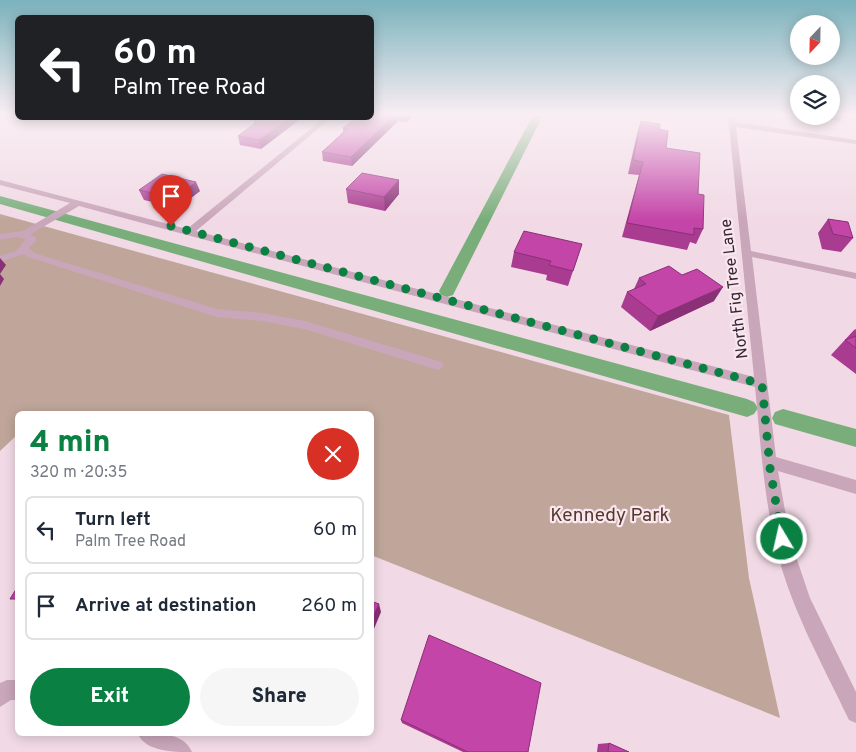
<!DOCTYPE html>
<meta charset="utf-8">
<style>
body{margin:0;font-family:Overpass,sans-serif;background:#f6f6f7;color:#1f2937;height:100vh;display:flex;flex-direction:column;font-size:19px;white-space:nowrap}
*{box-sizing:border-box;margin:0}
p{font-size:16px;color:#747a83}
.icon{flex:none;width:28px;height:28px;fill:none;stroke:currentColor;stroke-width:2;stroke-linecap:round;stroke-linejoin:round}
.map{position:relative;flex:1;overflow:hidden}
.panel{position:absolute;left:15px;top:411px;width:359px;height:325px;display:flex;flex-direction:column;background:#fff;border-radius:8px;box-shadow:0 2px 12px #0003}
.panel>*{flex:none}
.guide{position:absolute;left:15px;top:15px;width:359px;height:105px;border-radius:8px;box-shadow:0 2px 12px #0003;background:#202124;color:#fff;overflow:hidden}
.needle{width:32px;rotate:202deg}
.fabs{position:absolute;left:790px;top:15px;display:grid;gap:10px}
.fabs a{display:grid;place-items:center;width:50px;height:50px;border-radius:50%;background:#fff;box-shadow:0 2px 12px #0003;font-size:25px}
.pin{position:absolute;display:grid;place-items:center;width:42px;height:42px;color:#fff;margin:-51px -21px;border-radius:50% 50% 50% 0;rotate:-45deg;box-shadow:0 0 5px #0007}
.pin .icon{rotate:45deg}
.me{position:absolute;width:55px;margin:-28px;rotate:351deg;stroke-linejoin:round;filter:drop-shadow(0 0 4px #0008)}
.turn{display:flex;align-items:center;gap:18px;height:105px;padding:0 15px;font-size:22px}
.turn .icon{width:65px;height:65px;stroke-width:2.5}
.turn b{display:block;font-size:35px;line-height:42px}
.round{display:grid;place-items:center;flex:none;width:52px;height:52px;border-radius:26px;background:#f6f6f7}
.summary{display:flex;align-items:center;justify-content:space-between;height:85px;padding:0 15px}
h1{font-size:30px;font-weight:800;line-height:38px;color:#0b8043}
.button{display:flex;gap:10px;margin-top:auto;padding:10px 15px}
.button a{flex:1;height:58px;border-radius:30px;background:#0b8043;color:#fff;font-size:20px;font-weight:800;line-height:58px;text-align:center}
.button a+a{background:#f6f6f7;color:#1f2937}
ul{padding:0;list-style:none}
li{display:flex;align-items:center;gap:15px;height:68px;margin:0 10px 8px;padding:0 5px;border:2px solid #e0e1e3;border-radius:8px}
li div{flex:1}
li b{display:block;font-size:19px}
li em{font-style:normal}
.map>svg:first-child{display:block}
.green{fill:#c0a69a}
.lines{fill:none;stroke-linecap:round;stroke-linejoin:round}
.canal{fill:#79ae7b;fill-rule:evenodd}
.minor{fill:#c9a6ba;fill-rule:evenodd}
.wall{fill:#a93b90}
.shaded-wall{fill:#893076}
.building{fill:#c445a8;stroke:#893076}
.route{stroke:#0b8043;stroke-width:9;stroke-dasharray:0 16.2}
.labels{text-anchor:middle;stroke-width:4.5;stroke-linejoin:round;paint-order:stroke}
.street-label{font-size:16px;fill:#352731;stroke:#f9e6ef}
.near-park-label{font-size:19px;fill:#53392b;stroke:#f9e6ef}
</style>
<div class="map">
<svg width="856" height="752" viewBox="0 0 856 752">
<rect width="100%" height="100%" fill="#f1dae5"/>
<path class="green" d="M0,214L729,415L749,578L780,718L371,555V414H18L17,435L0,451Z"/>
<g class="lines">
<path class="canal" d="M533,115H543L453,295L447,297L441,295L439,291Z
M0,196L747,399L754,402L758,408L754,414L747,417L0,204Z
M783,409L856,429V447L775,424L772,418L775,412Z"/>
<path class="minor" d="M728,115H734L735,122L856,140V144L736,127L751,251L856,273V279L752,257L776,457L856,480V494L778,471L790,539L810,598L856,692V723L849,720C821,661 787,602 774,538C763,488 760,437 755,387L79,206L31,234L36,238V241L29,248L34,253L217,309L262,313L305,321L442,362L444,365L442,368L438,370L304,329L262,321L217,317L28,257L24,254L0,262V256L16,251L26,239L16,237L0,240V234L23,231L70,203L0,185V180L187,229L324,118H331L196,231L754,377Z
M7,680H18V700H11L0,707V683Z
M138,734C156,733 184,732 192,752C174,752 146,752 138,734Z"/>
</g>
<path class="wall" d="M371,115H413L406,122L398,121L352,166L323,161L322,152L343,132V128Z
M831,115H843L839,121L807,116H831Z
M258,118L261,149L240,145L238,136L255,124L254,120Z
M641,121L659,129L666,148L698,194L703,229L696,244L690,242L687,250L622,237L639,175L628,174L637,134Z
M399,180V194L385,211L348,203L346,189Z
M139,190L200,191L178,208L144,200Z
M828,219L853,238L841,252L822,249L818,233Z
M582,244L568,286L546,280L547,275L511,267L514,252Z
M682,275L714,301L650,331L621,307L627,292L634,289L639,278Z
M856,329V374L831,355L854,330Z
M401,720L528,752H463L402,723Z
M609,743L629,752H597L598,744Z"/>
<path class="shaded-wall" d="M395,115H398V121L352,166L351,157Z
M406,115H413L406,122Z
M289,118H302L261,149L259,140Z
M399,180V194L385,211L384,197Z
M196,182L200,191L178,208L174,198Z
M0,258L6,265L0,274L4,279L0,286Z
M723,287L714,301L650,331L658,316Z
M379,604L381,612L371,636V621Z"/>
<path class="building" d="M371,115H395L351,157L322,152L348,129L343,128L356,118H371Z
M258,118H289L259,140L238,136L258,121L254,120Z
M641,121L660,124L659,129L668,131L666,148L700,153L698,194L704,195L703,229L694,228V235L627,223L643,162L633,160Z
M362,173L399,180L384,197L346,189Z
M162,174L196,182L174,198L139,190Z
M828,219L848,222L853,238L833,234Z
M524,231L582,244L573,271L549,265L551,261L514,252Z
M669,266L682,275L697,269L723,287L658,316L627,292L646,284L639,278Z
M856,336V348L845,340Z
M18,586V599H10Z
M371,601L379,604L371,621Z
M429,635L541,683L528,752H468L401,720Z
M609,743L629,752H608Z"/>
<linearGradient id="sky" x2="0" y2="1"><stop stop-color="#7bb2bc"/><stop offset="0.52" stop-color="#f9eef3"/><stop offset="1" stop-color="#f9eef3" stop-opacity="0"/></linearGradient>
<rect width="856" height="220" fill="url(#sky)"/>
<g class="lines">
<path class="route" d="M171,226L762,384L770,468L782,539"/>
</g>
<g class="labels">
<g class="street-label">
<text transform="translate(733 289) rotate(-97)" y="6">North Fig Tree Lane</text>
</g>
<g class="near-park-label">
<text x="610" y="521">Kennedy Park</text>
</g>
</g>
</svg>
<div class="fabs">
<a><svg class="needle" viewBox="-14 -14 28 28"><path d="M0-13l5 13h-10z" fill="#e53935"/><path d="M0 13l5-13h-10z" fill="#747a83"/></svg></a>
<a><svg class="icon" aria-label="layers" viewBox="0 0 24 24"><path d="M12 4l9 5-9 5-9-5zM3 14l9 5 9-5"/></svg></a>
</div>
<div class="pin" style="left:171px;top:226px;background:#d93025"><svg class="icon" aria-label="arrive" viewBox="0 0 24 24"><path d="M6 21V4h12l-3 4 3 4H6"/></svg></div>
<svg class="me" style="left:782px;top:539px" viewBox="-20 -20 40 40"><circle r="17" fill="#0b8043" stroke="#fff" stroke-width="3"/><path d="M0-11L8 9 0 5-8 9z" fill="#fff"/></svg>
<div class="guide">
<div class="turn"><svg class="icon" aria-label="left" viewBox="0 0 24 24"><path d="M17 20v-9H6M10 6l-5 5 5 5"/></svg><div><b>60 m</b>Palm Tree Road</div></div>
</div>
<section class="panel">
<div class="summary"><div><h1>4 min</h1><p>320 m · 20:35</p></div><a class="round" style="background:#d93025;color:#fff"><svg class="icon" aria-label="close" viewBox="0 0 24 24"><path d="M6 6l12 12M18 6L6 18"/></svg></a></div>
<ul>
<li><svg class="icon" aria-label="left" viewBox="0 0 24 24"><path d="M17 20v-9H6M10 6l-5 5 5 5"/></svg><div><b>Turn left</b><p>Palm Tree Road</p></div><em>60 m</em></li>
<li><svg class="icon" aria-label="arrive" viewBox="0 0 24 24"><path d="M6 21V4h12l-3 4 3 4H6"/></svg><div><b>Arrive at destination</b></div><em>260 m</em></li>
</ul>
<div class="button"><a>Exit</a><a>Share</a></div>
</section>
</div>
